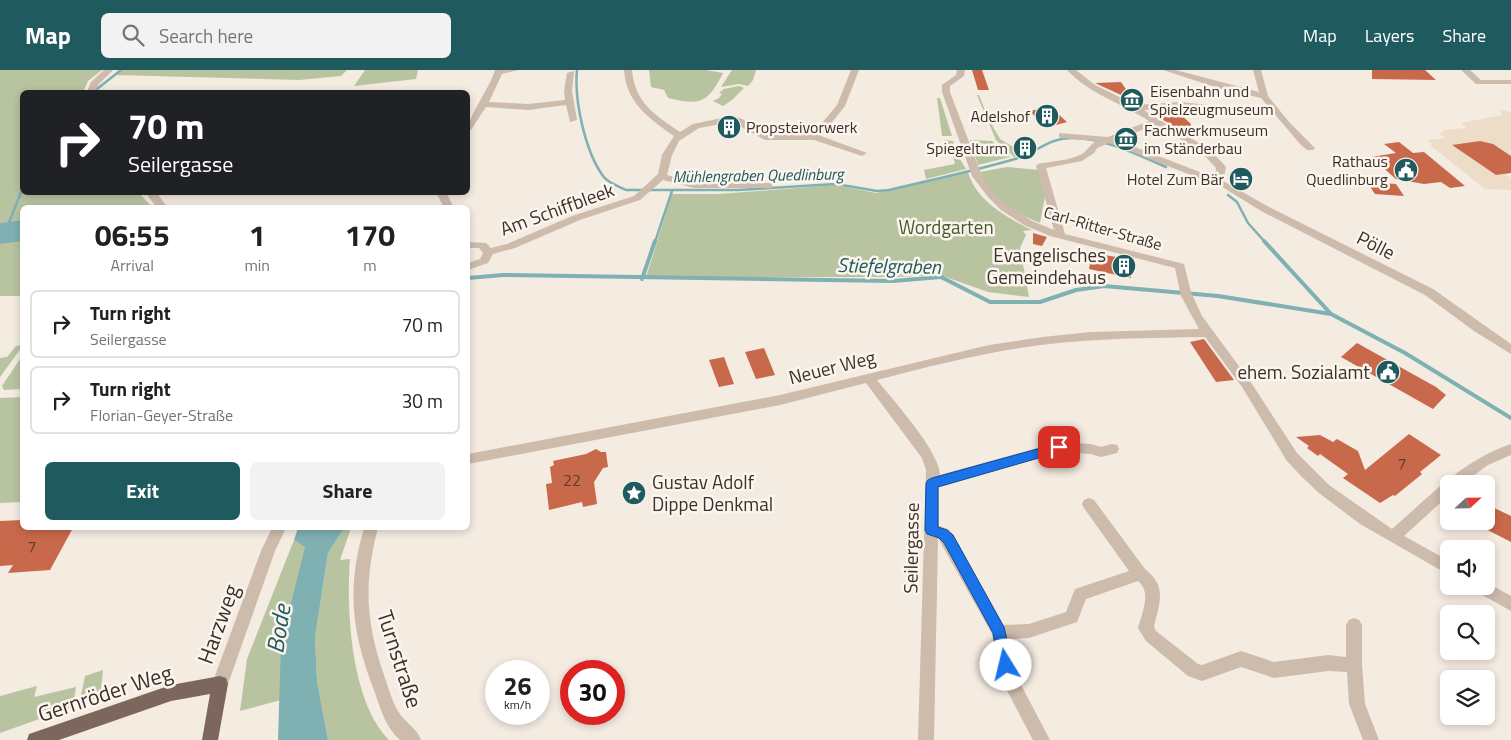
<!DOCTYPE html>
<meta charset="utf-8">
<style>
body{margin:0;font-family:"Titillium Web",sans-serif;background:#f2f2f2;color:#202124;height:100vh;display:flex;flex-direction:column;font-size:19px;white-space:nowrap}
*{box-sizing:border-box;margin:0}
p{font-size:16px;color:#757577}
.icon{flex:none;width:28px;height:28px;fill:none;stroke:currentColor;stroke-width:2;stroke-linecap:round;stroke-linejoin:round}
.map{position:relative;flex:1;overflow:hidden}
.side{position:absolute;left:20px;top:135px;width:450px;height:325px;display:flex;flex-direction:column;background:#fff;border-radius:8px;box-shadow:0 2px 8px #0003}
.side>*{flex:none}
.guide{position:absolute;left:20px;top:20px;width:450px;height:105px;border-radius:8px;box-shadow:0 2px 8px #0003;background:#202124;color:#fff;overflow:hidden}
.needle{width:32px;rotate:68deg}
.fabs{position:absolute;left:1440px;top:405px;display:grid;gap:10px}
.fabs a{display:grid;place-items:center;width:55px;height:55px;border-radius:8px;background:#fff;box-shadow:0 2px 8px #0003;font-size:25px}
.speed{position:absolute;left:485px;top:590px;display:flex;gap:10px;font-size:25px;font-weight:700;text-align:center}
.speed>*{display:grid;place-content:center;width:65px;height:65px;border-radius:50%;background:#fff;box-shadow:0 2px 8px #0003;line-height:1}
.speed small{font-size:12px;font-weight:400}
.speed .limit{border:8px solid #d22;background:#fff;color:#111}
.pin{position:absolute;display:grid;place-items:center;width:42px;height:42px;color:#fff;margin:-21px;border-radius:10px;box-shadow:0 2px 8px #0006}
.me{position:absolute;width:55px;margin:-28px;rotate:351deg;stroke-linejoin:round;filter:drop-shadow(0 0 4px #0008)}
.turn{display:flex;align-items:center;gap:18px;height:105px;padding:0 25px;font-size:22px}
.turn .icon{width:65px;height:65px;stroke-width:2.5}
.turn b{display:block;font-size:35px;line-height:42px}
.eta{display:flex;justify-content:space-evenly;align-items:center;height:85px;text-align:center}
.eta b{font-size:30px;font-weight:700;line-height:35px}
.action{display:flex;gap:10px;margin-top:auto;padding:10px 25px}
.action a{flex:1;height:58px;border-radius:8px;background:#1f5a5e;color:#fff;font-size:20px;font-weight:700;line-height:58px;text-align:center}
.action a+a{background:#f2f2f2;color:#202124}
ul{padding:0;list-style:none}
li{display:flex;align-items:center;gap:15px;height:68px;margin:0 10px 8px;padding:0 15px;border:2px solid #e0e0e0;border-radius:8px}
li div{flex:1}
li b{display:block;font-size:19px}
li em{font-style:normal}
header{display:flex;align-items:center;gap:30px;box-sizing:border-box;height:70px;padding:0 25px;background:#1f5a5e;color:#fff}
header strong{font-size:24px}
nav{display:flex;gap:28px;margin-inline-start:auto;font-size:18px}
.search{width:350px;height:45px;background:#f2f2f2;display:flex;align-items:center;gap:12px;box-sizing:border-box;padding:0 18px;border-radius:8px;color:#757577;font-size:19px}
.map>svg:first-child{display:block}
.green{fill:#b8c4a0}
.plaza{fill:#ecdcc8}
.water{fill:#7fb0b2}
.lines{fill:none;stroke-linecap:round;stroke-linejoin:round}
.stream-far1{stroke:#7fb0b2;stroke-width:2.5}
.stream{stroke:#7fb0b2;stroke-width:4}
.building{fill:#c8694b}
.minor{fill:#cdbbac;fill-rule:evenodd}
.major{fill:#7d675c;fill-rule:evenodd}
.route{fill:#1a73e8;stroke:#114b97}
.labels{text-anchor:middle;stroke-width:5;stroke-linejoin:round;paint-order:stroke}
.far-poi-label{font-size:16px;fill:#3b302b;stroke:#fbf5ee;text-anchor:end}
.far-water-label{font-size:16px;font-style:italic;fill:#1f5a5e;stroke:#fbf5ee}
.far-street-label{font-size:16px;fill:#3b302b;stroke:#fbf5ee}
.number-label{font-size:16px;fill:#5e3e33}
.street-label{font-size:19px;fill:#3b302b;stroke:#fbf5ee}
.park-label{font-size:19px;fill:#4a5a2e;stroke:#fbf5ee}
.poi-label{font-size:19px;fill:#3b302b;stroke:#fbf5ee;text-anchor:end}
.water-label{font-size:20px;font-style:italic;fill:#1f5a5e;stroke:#fbf5ee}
.near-street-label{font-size:22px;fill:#3b302b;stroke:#fbf5ee}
.near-water-label{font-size:24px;font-style:italic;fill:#1f5a5e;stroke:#fbf5ee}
</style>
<header>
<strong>Map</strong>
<div class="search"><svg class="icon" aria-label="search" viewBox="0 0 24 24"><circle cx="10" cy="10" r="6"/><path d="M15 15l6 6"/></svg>Search here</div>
<nav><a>Map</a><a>Layers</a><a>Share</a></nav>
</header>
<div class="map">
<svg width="1511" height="670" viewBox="0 0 1511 670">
<rect width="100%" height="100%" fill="#f4ebe1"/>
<path class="green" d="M0,0H102L88,11L83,22H22V122L139,123L152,137L22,138V150L0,153Z
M121,0H347L341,6L299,10L115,5Z
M365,0H418L416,9L354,16Z
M649,0H706L723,3C708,33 700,36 668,28L664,20L651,17Z
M732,0H756L753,10L748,16L739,14L721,17Z
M739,16L744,18L732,30L723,36L713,31L719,28L722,24L719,23L724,19Z
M977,25H979L988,48L1000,69L1025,84L1014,87L996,70Z
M937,28H940L952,66H942Z
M944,70L953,71L958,86L966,99L926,109L924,100L955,94L953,86H947Z
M970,70L992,71L1010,87L978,95Z
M1007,97L1039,100L1045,127L1040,153C1016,144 990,127 980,102Z
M968,102C976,131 1008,148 1032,160L1023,161L1026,165L1020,178L1029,227L988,222L940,205L892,207H646L672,124H719L836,115L876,123Z
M19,170L22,171V226H0V174Z
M22,275V277L0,307V288L7,287L16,276Z
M22,286V319L4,320L2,316Z
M22,327V432L0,433V328Z
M344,458H351L340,490L350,489C346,541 351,632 389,670H328L317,611L315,568L328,483Z
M294,470L306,477L281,573V630L240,641L247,589Z
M103,600L100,628L79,635L85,606Z
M37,616L34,627L76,617L73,637L0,663V626Z"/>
<path class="plaza" d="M1500,40L1511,42V86L1494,75L1488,76L1480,71L1453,76L1496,105L1505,104L1511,108V120L1485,119L1430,75L1433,74L1428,70L1445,68L1440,64L1444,60L1467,58L1461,53L1498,46L1502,45Z"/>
<path class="water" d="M22,150V171L0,174V153Z
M298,458H344L328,483L315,568L317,611L328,670H278L281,573L305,477L294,470Z"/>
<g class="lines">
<path class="stream-far1" d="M577,0C574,30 585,81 603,106C608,113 618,116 626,120H738L836,114L877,121L889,120C931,110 974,101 1015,89C1037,83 1047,68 1072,68C1105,68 1136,84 1166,97
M97,19L121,0
M1228,125L1237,132L1248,153L1265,172
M8,155L22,120
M655,172L672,121"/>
<path class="stream" d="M1264,171L1331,244L1405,283L1511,348
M468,208L503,205L893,211L941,207L990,232H1040L1076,220L1104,216L1218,226L1331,244
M642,209L655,171"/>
</g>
<path class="building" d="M972,0H982L989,20H978Z
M1372,0H1425L1436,10L1372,9Z
M1121,12L1128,22L1121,25L1095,13Z
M1046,38L1053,44L1057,43L1067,52L1048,57L1029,41Z
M1158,41H1169L1180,44L1191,54L1189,63H1186L1158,47Z
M1480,71L1493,74L1511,86V103L1496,105L1452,75Z
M1399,72L1413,83L1424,82L1465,116L1450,118L1441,112L1424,114L1396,109L1371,87L1396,83L1384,74Z
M1367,112L1396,114L1404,126L1375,124Z
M1033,163L1047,167L1042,176L1033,174Z
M1092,183L1129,189L1131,208L1089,199Z
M1204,269L1212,280L1234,310L1216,312L1190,272Z
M1357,273L1436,317L1446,325L1433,339L1341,287Z
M764,278L775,305L756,309L745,282Z
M724,287L734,314L719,317L709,290Z
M1409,364L1441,385L1420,402L1422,404L1395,426L1393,425L1380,433L1343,408L1348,404L1320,384L1318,386L1307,378L1309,376L1296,367L1320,365L1333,372L1337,369L1358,381L1365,400Z
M596,379L601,382H606L608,397L603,398L594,412L597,434L583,437L582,432L549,440L546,414L552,413L550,397L554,395L553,391L586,384Z
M1486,434L1511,446V472L1470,451H1486Z
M22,450V458H73L50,500L8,503L13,495L0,496V451Z"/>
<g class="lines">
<path class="minor" d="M104,0H113L98,15L95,22H87L91,12Z
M495,0H519L502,4L489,32L528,34L565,30L564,21L567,3L574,1L572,21L577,50L570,52L566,35L528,40L486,37L471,60L468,61C468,45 489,20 495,0Z
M624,0H632C635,33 655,45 680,62L693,54L732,46L742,49L770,65H812L837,35L851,0H859L845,36L821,66L867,83L862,86L814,70H765L732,52L699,58L679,71L672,85L667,105L694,112L769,113L772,114V118H694L663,110L640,130L580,150L515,178L493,184L488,193L468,200V193L480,189L483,183L479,178H468V172L486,173L491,178L507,174L572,146L634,126L658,104L662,85L674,66C649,49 626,32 624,0Z
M957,0H965L964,6L950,16V22L982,106L994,123L1009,136L1032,151L1054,160L1036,96L1038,94C1052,91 1069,91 1082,84C1088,80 1090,74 1097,71L1062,68L1059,67V63L1108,67L1149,51C1122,33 1089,24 1067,0H1076L1095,15L1136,35L1181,32L1236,38L1237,40L1233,43L1181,38L1144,40C1171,59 1205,71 1226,97L1223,111L1269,137L1433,219L1511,274V284L1474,261L1425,225L1261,141L1224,118L1109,73L1097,78L1094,83L1082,91L1046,98L1065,164L1184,194L1191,222L1202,246L1250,311L1297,383L1329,415L1392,459C1429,427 1463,390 1511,374V385L1488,395L1462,414H1449V425L1404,466L1449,491V505L1360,454L1319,423L1302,407L1287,391L1242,317L1205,267C1150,268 1095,268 1041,275C986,282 931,296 877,310C893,330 940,382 940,405L1059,372L1091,374L1101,377L1112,374L1117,375L1119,379L1117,383L1101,387L1091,384L1059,382L939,416V456L948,459L953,465L1003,555L1029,554L1066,542L1075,519L1129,501L1084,438L1082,434L1084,430L1089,428L1094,430L1145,499C1168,517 1159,533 1154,557L1156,561L1198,594L1202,595L1241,581L1274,592L1328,585L1346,587V555L1349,550L1354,548L1359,550L1362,555V595L1365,634L1379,670H1363L1349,634L1347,602L1328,601L1274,608L1241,597L1202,611L1188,606L1146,571L1138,558C1142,543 1152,522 1138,511L1086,529L1077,552L1029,568L1008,569L1019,611L1050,670H1033L1003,613L992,564L938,468L934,670H918L926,400L922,388L866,313L780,335L468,394V384L780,325L989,275L1043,267L1090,262L1199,259L1181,226L1175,198L1050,166L1024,155L1001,140L988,127L972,106L942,22V15L956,5ZM1154,55L1182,70L1206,87L1216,98L1215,108L1117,70Z
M1163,0H1176L1259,22L1253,0H1261L1268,26L1289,52L1315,78L1313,80H1307L1300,74L1261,28L1218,18Z
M1461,0H1470L1481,10H1511V14H1476Z
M145,122H156L168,138H157Z
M436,122H446L454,138H444Z
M272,458H286L275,481L228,614L226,620L220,622L214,620L212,614L261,481Z
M364,458H378C363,514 366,554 385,608C389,619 392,631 398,641C404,652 417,658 421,670H400C386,658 381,640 375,623C352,563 346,520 364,458Z
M1486,512L1511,526V541L1475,521L1473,516H1486Z"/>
<path class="major" d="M220,606L226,608L228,614L218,670H202L210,624L171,631L59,670H27L29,664L35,662L171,615Z"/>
</g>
<path class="route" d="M1059,373L1063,374L1065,377L1063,381L938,417V457L947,460L953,465L1004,557L1013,595L1011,600L1006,602L1001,600L998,595L993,563L944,473L939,468L927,464L925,460L926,413L928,410L932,408Z"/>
<defs>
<g id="museum-disc" transform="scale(1.25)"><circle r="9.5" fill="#1f5a5e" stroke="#fbf5ee"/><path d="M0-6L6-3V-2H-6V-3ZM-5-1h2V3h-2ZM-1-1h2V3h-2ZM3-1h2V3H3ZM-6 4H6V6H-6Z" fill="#fff"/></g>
<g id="building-disc" transform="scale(1.25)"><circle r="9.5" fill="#1f5a5e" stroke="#fbf5ee"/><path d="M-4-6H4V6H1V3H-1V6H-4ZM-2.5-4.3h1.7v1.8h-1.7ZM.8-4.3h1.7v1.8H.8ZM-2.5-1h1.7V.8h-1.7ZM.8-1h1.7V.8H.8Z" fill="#fff"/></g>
<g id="civic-disc" transform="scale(1.25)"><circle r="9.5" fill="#1f5a5e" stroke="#fbf5ee"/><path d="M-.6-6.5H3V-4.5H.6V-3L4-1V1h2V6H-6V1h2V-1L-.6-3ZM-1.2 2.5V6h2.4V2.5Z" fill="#fff"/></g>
<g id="hotel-disc" transform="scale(1.25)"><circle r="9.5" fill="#1f5a5e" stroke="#fbf5ee"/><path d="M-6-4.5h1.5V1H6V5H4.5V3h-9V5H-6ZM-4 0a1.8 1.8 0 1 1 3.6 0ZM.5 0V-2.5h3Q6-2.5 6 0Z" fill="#fff"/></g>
<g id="sight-disc" transform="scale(1.25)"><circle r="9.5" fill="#1f5a5e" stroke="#fbf5ee"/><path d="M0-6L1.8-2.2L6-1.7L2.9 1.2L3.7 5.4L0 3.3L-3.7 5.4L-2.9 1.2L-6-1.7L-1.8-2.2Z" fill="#fff"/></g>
</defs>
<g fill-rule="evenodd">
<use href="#museum-disc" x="1132" y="30"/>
<use href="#building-disc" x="1047" y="46"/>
<use href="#building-disc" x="729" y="57"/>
<use href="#museum-disc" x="1126" y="69"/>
<use href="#building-disc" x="1025" y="78"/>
<use href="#civic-disc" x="1406" y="100"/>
<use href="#hotel-disc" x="1241" y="109"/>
<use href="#building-disc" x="1124" y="196"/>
<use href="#civic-disc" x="1388" y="302"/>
<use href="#sight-disc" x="634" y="423"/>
</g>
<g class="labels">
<g class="far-poi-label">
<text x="1150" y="27" text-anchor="start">Eisenbahn und<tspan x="1150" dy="18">Spielzeugmuseum</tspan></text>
<text x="1030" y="52">Adelshof</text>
<text x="746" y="63" text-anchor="start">Propsteivorwerk</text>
<text x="1144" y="66" text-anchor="start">Fachwerkmuseum<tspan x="1144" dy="18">im Ständerbau</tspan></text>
<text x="1008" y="84">Spiegelturm</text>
<text x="1388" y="97">Rathaus<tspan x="1388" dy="18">Quedlinburg</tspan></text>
<text x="1224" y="115">Hotel Zum Bär</text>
</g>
<g class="far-water-label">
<text transform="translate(758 105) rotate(-1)" y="6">Mühlengraben Quedlinburg</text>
</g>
<g class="far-street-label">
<text transform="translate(1103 158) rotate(16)" y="6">Carl-Ritter-Straße</text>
</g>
<g class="number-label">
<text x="1402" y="399">7</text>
<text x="572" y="416">22</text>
<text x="32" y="482">7</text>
</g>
<g class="street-label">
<text transform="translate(557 139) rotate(-20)" y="7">Am Schiffbleek</text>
<text transform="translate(1376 175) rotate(27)" y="7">Pölle</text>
<text transform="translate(832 297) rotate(-14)" y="7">Neuer Weg</text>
<text transform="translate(911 478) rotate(-89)" y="7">Seilergasse</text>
</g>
<g class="park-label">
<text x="946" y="164">Wordgarten</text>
</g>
<g class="poi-label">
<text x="1106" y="192">Evangelisches<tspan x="1106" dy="22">Gemeindehaus</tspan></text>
<text x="1370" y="309">ehem. Sozialamt</text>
<text x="652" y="419" text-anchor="start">Gustav Adolf<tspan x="652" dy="22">Dippe Denkmal</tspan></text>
</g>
<g class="water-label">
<text transform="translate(889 196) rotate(1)" y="7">Stiefelgraben</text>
</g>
<g class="near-street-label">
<text transform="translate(218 554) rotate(-70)" y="8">Harzweg</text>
<text transform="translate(400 589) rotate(72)" y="8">Turnstraße</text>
<text transform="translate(105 623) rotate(-18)" y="8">Gernröder Weg</text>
</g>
<g class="near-water-label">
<text transform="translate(279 559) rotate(-81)" y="8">Bode</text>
</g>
</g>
</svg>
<div class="fabs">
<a><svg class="needle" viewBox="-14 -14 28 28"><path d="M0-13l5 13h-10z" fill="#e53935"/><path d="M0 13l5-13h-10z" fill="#757577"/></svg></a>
<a><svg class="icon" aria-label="sound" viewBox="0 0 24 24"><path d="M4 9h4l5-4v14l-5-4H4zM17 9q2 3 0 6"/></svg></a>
<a><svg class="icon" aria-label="search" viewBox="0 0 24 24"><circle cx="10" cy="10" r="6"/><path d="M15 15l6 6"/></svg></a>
<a><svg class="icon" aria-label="layers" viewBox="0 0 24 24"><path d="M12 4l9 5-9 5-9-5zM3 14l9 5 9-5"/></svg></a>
</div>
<div class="speed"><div>26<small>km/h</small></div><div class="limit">30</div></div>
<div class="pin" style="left:1059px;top:377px;background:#d93025"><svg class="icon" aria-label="arrive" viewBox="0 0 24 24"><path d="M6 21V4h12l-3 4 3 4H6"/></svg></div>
<svg class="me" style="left:1006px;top:595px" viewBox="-20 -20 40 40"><circle r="19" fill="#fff"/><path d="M0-13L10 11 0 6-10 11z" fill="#1a73e8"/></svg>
<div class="guide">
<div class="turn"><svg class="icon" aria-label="right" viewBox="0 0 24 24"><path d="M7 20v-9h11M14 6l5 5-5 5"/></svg><div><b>70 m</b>Seilergasse</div></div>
</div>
<section class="side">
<div class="eta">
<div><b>06:55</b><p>Arrival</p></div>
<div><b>1</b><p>min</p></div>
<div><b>170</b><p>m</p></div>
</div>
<ul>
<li><svg class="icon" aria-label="right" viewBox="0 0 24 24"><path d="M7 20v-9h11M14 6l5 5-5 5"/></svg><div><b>Turn right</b><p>Seilergasse</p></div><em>70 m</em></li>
<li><svg class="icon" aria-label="right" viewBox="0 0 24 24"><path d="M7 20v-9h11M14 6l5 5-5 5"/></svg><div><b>Turn right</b><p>Florian-Geyer-Straße</p></div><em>30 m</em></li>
</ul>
<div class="action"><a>Exit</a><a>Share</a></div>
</section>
</div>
